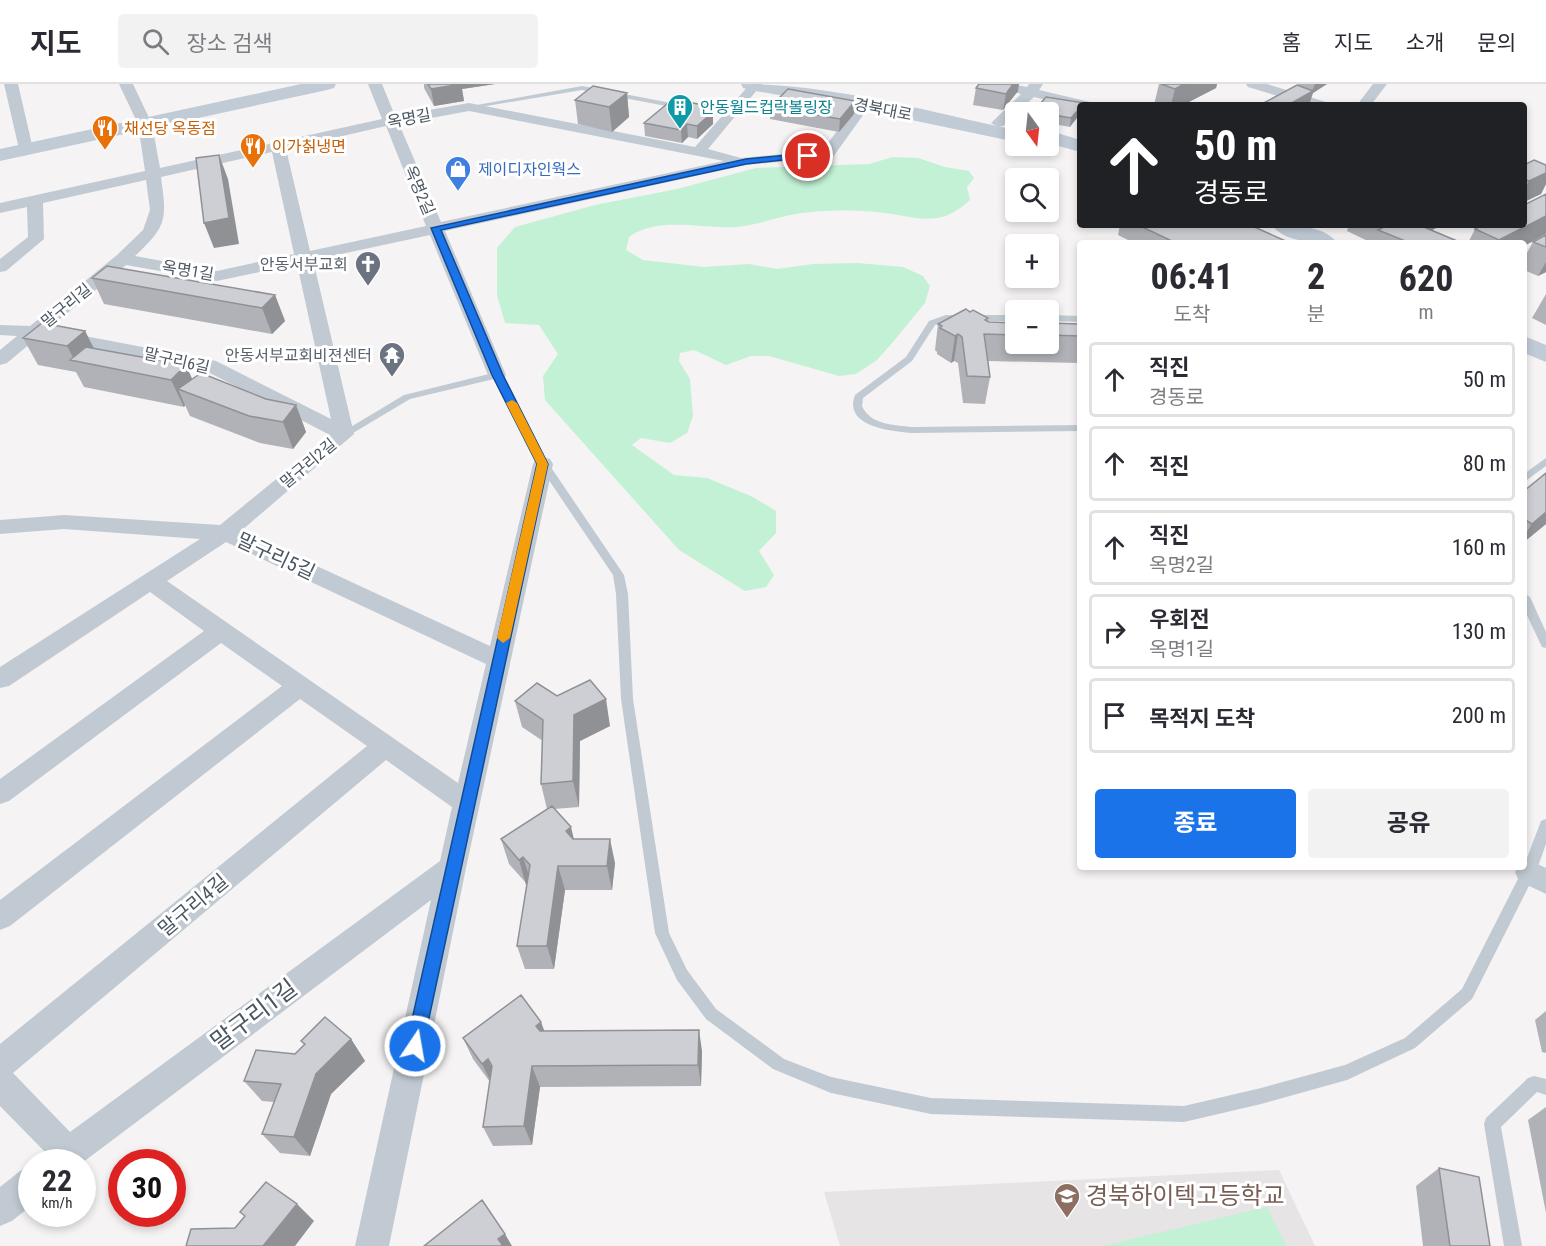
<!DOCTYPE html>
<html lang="ko">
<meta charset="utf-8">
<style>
body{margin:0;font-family:"Roboto Condensed","Noto Sans KR",sans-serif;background:#f2f2f3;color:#2b2b33;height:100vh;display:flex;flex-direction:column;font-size:22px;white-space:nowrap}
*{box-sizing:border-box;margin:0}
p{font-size:20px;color:#7c7c81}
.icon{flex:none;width:33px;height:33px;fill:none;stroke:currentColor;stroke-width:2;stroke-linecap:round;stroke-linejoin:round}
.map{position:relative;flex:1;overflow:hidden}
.details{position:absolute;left:1077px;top:156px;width:450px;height:630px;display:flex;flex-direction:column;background:#fff;border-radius:6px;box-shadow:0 3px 9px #0003}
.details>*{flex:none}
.guide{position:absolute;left:1077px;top:18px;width:450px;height:126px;border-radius:6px;box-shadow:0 3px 9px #0003;background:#202124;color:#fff;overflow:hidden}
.needle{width:39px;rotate:165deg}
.tools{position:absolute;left:1005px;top:18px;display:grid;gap:12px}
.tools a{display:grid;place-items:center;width:54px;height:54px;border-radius:6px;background:#fff;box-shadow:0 3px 9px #0003;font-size:30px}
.speed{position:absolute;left:18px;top:1065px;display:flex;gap:12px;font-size:30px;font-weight:700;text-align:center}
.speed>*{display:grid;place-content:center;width:78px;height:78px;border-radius:50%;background:#fff;box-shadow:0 3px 9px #0003;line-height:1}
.speed small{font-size:15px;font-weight:400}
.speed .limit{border:9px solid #d22;background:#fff;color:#111}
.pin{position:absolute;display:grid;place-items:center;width:51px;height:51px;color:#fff;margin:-26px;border:3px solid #fff;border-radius:50%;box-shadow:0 2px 6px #0007}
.me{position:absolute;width:66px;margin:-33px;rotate:12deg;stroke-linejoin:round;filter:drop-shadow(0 0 4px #0008)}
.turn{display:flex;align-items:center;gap:21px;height:126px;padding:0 18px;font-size:27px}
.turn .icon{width:78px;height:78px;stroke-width:2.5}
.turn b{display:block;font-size:42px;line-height:51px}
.eta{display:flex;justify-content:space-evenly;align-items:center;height:102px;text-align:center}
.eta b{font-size:36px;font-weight:700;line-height:42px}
.primary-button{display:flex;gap:12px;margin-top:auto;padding:12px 18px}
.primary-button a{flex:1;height:69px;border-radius:6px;background:#1a73e8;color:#fff;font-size:24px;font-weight:700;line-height:69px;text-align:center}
.primary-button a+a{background:#f2f2f3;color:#2b2b33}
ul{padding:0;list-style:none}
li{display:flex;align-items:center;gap:18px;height:75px;margin:0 12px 9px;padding:0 6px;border:3px solid #e1e1e2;border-radius:6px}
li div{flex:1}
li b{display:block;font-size:22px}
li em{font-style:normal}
header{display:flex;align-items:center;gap:36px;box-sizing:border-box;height:84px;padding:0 30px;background:#fff;border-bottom:2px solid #e1e1e2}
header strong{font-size:28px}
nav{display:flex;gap:33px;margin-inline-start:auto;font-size:21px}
.search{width:420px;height:54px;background:#f2f2f3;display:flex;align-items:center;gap:15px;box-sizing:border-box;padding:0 21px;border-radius:6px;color:#7c7c81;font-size:22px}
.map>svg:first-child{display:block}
.education{fill:#e6e4e5}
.green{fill:#c3f1d5}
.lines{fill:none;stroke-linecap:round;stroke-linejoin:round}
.lane{fill:#c1cad2;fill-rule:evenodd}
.street{fill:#c1cad2;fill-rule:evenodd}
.secondary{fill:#c1cbd6;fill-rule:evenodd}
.wall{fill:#b0b2b7}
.shaded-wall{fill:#909195}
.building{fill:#cdcfd5;stroke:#909195;stroke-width:1.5}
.route{fill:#1a73e8;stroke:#114b97;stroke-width:1.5}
.slow{fill:#f59e0b}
.labels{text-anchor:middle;stroke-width:6;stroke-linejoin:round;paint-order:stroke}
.far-culture-label{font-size:16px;fill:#0d838f;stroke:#fff;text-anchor:start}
.far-street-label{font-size:16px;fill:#4a5661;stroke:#fff}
.far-food-label{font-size:16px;fill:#c56008;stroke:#fff;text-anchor:start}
.far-shop-label{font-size:16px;fill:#366cbe;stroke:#fff;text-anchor:start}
.far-worship-label{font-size:16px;fill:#5b616d;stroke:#fff;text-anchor:end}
.street-label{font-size:20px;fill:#4a5661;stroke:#fff}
.near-street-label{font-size:24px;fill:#4a5661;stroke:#fff}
.near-education-label{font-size:24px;fill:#785e54;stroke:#fff;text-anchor:start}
</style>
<header>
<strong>지도</strong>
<div class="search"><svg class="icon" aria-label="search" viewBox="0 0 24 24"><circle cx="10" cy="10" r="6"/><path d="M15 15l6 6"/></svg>장소 검색</div>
<nav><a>홈</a><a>지도</a><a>소개</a><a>문의</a></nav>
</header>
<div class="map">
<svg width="1546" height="1162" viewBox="0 0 1546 1162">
<rect width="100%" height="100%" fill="#f5f3f3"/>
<path class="education" d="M1279,1086L1315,1162H840L824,1108Z"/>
<path class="green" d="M893,73L918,74L945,83L969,87L974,94L967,103L970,116C937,147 914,131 876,128C855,126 832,126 812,128C786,129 761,141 736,143C701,145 658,132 629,153L626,166L643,176L704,183L749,180L777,185L813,180L857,179L903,183L923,192L930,202L925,219L893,258L877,276L856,290L839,292L769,272H751L726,281L694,266L680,269L679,277L690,295L693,332L687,349L670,359L641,354L632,361L674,391L707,394L751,412L776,427V449L759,467L774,491L766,503L745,507L679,466L545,316L543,292L558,270L539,241L505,239L497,211V164L515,143L595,121L677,105L756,84L869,80Z
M1267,1123L1286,1162H1103Z"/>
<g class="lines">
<path class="lane" d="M582,2L729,30L733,32L729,34L582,6L469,25L466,23Z
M946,231H1016V237H946L935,241L912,277L863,314L862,322C870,341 895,341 912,343L1080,341V347L912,349C891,347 843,343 855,311L906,273L929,237Z
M1048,231L1080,232V238L1048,237Z
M497,288L502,291L548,379L624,491L628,510L633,615L669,849L687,886L716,925L784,975L831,993L931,1014L1184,1022L1261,1004L1345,981L1405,954L1462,905L1522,787L1541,737L1546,735V760L1536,788L1472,915L1415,964L1347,996L1261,1020L1184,1038L931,1030L831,1009L773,985L706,935L677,896L655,849L621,615L616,510L613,491L538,380L494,295L410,315L348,352H340L339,350L404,311Z
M1546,374V382L1524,398V390Z
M1524,509L1530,513L1546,548V564L1542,563L1524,525Z
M1534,992L1546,995V1011L1537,1008L1501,1043L1522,1162H1504L1484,1040L1486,1034L1528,994Z"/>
<path class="street" d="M4,0H18L33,65L31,68L26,69L19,65Z
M119,0H133L152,40L160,84L382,35L368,0H382L395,32L469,19L695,63L750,0H762L708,65L741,74L823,66L859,17L864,16L871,20L833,73L746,81L445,147L506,291L504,295H490L488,291L430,151L313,176L354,350L241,447L490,562L533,380L536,375L543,373L550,375L553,380L466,784L389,1162H355L431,816L82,1079L41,1078L45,1068L0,1022V960L367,662L300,615L10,842L0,846V816L282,602L221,559L9,717L0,720V695L204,547L150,508L9,602L0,604V583L200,455L64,445L0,450V436L64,431L220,441L330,351L204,286L38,253L7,279L0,281V266L17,252L0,251V241L30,242L117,171L143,146L150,126L146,96L43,119L44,155L6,187L0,188V175L28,153L27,123L0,129V119L145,87L138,40ZM469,27L698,72L724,77L441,138L399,40ZM386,42L426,142L310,167L286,65ZM272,68L294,170L217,187L135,172C167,142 167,136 161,93ZM297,180L331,335L216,277L48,245L126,181L217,197ZM226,458L486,580L458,699L167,497ZM386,676L452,723L440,777L70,1048L13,989Z
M989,0H1013L1027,3L1029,0H1043L1039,6L1090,18L1092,21H1080V24L1034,13L1003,42L998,43L991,39L1021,10L991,3Z
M1246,0H1267L1326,18L1328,21H1307L1248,3Z
M1373,0H1387L1371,21H1357Z
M1529,776L1546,784V810L1519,797L1515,788L1518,783H1524V778Z
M32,1083V1121L12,1137L0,1142V1103L20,1087Z"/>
<path class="secondary" d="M301,0H336L334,4L327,6L0,77V65Z
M741,0C833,0 925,27 1016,46V58L864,26L750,6L743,4Z
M1048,46L1080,56V68L1048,59Z
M1272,141C1291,141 1325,141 1337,159C1318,159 1284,159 1272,141Z
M1524,252L1546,261V278L1524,269Z"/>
</g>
<path class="wall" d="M424,0H495L462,5L464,17L434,22L424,4Z
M1159,0H1217L1216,4L1183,21H1154Z
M1298,0H1327L1313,9L1298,1Z
M976,4L1018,7L1003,26L973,21Z
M627,9L629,33L612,48L578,40L575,16Z
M855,17L854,30L839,48L770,35V23Z
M1084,19L1070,43L1048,39V28H1034V27Z
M708,22V27L713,28V40L697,55L688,53L682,59L645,52L644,39Z
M1524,81H1546V100L1541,110L1524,118Z
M1546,110V150L1524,162V159H1468L1475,145Z
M1120,141H1250L1290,159H1134L1118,151Z
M1349,141H1442L1432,146L1462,159H1372L1347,147Z
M1546,151V188L1538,192L1524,186V174L1533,158Z
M92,194L275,211L285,237L272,250L104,220Z
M1546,210V241L1532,234Z
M970,228L988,234L987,237L989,238L1016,239V260H1048V239L1080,240V274L1079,279L988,277L990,293L985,320L963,319L958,279L954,277L951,279L937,270V268L935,266L938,240Z
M85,247L94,264L192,295L266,315L296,321L306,348L293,365L260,359L190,332L185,321L184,323L84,303L76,288L38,281L23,254Z
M1546,389V440L1524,458V407Z
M557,612L610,642L580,657L579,723L554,725L573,755L615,779L612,806H565L554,885H525L517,862L527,800L509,780L501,755L547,725L541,700L543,657L522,643L515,617Z
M1546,927V969L1542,968L1535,936Z
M545,947L702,967L701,1002L540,1003L532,1061L493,1062L483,1043L490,998L473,975L463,954Z
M351,955L365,977L331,1010L310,1072L280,1069L262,1050L274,1018L262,1017L244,997L295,970L304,961L301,957Z
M1546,1023V1129L1528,1036Z
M1439,1084L1490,1162H1423L1416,1102Z"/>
<path class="shaded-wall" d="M461,0H495L462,5L464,17L434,22L431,5Z
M1013,0H1019L1018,7L1003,26L1006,10Z
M1184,0H1217L1216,4L1183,21H1171L1175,5Z
M1315,0H1327L1313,9L1309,21H1288L1312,7Z
M627,9L629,33L612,48L609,23Z
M855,17L854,30L839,48L840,35Z
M708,22V32L713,28V40L697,55V42L704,26Z
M1080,24V30L1070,43L1071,34Z
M687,40L688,53L682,59L681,46Z
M219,71L228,95L239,160L214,164L204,139Z
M1546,89V100L1541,110L1524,118V107L1529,97Z
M1546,132V150L1524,162V159H1497L1499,156Z
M1426,141H1442L1422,151Z
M1546,178V188L1538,192Z
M275,211L285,237L272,250L262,224Z
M85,247L98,273L75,277L67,262Z
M958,250L954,277L951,279L955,252Z
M186,281L198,308L178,305L185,321L184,323L171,296Z
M296,321L306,348L293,365L283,338Z
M1546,428V440L1524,458V452L1532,440Z
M606,615L610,642L580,657L579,723L573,697L574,631Z
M571,743L577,768L566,747Z
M610,755L615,779L612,806L607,782Z
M523,773L531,798L526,801L519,776Z
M558,782L565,806L554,885L547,862Z
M541,938L549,959L536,942Z
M699,946L702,967L701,1002L698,981Z
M351,955L365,977L331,1010L310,1072L294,1053L316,990Z
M488,975L497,996L492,1000L482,980Z
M532,982L540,1003L532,1061L524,1042Z
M297,1120L314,1137L295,1162H263Z
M505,1150L512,1162H502L498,1155Z"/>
<path class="building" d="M428,0H461L431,5Z
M979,0H1013L1006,10L976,4Z
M1161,0H1184L1175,5Z
M1297,1L1313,7L1288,21H1260Z
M593,2L627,9L609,23L575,16Z
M788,5L855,17L840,35L770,23Z
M1046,13L1084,19L1082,21H1080V24L1071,34L1048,30V28L1034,27Z
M673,15L708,22L704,26L713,28L697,42L687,40L681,46L644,39Z
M219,71L229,134L204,139L196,74Z
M1534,76L1546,81V89L1529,97L1524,95V81Z
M1546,110V132L1499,156L1475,145L1483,141H1524V121Z
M1138,141H1250L1290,159H1176Z
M1380,141H1419L1462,159H1410L1378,146L1384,143Z
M1546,151V163L1533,158Z
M107,182L275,211L262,224L92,194Z
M966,225L970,228L973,226L988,234L985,236L989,238L1016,239V251L984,250L990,293L967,292L962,253L958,250L955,252L940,244L942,242L938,240Z
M42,239L85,247L67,262L23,254Z
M1048,239L1080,240V252L1048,251Z
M86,263L186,281L171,296L70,276Z
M201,289L266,315L296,321L283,338L249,332L178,305Z
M1546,389V428L1532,440L1524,435V407Z
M590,596L606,615L574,631L573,697L541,700L543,636L515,617L537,599L557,612Z
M552,722L571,743L566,747L573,755H610L607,782H558L547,862H517L530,781L523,773L519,776L501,755Z
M521,911L541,938L536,942L540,947L699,946L698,981L532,982L524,1042L483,1043L492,982L488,975L482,980L463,954Z
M325,933L351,955L316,990L294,1053L262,1050L281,1000L244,997L256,966L295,970L305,960L301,957Z
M1439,1084L1479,1093L1490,1162H1450Z
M266,1098L297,1120L263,1162H186L191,1145L235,1144L245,1132L240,1128Z
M482,1116L505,1150L498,1155L503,1162H424Z"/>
<path class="route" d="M808,69L811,70V73L746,80L441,146L503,291L548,380L423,962L421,968L415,970L408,968L406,962L537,380L492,291L431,144L746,75Z"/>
<path class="slow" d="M512,316L517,319L548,380L510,554L503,559L497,554L537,380L506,319Z"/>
<defs>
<g id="building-pin" transform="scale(1.35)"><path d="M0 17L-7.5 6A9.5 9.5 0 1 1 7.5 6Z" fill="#0f9aa8" stroke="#fff"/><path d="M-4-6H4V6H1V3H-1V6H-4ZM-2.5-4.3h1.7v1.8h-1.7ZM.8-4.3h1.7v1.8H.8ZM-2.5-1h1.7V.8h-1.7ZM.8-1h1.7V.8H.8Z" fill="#fff"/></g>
<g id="restaurant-pin" transform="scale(1.35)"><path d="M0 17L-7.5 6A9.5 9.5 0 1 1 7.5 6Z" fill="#e8710a" stroke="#fff"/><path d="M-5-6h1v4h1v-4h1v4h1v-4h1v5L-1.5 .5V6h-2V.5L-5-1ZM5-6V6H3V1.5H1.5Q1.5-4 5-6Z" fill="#fff"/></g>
<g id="shop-pin" transform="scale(1.35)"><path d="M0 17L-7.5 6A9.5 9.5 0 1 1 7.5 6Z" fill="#3f7fe0" stroke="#fff"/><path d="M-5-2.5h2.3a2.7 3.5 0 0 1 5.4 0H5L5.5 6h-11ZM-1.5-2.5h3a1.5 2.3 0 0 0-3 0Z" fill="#fff"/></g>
<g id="church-pin" transform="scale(1.35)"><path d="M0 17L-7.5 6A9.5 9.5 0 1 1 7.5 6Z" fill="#6b7280" stroke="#fff"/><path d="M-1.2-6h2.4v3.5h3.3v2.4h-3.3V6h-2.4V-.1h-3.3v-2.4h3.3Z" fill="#fff"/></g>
<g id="temple-pin" transform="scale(1.35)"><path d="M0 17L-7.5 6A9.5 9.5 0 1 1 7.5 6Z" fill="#6b7280" stroke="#fff"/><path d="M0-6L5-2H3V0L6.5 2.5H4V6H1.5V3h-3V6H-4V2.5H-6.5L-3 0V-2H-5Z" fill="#fff"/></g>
<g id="school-pin" transform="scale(1.35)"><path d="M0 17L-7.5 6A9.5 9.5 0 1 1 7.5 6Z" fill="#8d6e63" stroke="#fff"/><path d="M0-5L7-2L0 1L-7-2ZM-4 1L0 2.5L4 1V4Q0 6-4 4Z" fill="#fff"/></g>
</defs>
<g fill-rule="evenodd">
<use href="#building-pin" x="680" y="23"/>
<use href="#restaurant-pin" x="105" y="44"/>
<use href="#restaurant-pin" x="253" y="62"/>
<use href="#shop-pin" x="458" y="85"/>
<use href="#church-pin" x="368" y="180"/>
<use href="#temple-pin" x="392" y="271"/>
<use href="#school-pin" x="1067" y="1112"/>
</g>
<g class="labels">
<g class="far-culture-label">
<text x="700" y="29">안동월드컵락볼링장</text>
</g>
<g class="far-street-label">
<text transform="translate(883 25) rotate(11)" y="6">경북대로</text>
<text transform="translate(409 34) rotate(-11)" y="6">옥명길</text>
<text transform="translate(420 106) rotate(67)" y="6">옥명2길</text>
<text transform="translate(188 186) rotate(9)" y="6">옥명1길</text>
<text transform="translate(66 221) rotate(-39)" y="6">말구리길</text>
<text transform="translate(177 276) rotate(13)" y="6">말구리6길</text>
<text transform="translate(308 379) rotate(-40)" y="6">말구리2길</text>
</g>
<g class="far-food-label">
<text x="124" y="50">채선당 옥동점</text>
<text x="272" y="68">이가칡냉면</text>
</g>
<g class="far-shop-label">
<text x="478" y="91">제이디자인웍스</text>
</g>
<g class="far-worship-label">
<text x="348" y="186">안동서부교회</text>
<text x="372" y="277">안동서부교회비젼센터</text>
</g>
<g class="street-label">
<text transform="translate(276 472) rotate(25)" y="7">말구리5길</text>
<text transform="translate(193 821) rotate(-40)" y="7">말구리4길</text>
</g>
<g class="near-street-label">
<text transform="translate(254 931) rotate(-37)" y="8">말구리1길</text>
</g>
<g class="near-education-label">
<text x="1086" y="1120">경북하이텍고등학교</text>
</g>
</g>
</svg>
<div class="tools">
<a><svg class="needle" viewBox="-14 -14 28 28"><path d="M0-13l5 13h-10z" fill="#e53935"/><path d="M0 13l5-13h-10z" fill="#7c7c81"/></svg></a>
<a><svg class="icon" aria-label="search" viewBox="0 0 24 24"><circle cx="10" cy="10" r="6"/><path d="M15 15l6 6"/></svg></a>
<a>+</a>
<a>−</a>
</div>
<div class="speed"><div>22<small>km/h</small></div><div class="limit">30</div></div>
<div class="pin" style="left:808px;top:72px;background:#d93025"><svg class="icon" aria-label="arrive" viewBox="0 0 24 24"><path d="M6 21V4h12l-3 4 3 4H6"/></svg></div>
<svg class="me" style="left:415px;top:962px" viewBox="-20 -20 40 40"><circle r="17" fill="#1a73e8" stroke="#fff" stroke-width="3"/><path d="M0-11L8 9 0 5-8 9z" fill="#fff"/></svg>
<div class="guide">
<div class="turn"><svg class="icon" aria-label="ahead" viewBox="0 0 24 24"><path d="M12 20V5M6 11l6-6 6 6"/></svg><div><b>50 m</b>경동로</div></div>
</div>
<section class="details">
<div class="eta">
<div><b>06:41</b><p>도착</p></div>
<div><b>2</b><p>분</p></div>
<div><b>620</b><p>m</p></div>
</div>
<ul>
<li><svg class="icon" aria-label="ahead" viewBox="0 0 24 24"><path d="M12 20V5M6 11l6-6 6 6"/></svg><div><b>직진</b><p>경동로</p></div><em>50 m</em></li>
<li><svg class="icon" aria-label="ahead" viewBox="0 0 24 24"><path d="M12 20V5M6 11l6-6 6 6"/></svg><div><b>직진</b></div><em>80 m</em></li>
<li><svg class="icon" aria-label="ahead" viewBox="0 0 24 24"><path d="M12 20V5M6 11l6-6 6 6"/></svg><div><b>직진</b><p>옥명2길</p></div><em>160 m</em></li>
<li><svg class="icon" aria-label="right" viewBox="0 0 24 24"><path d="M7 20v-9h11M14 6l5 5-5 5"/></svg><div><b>우회전</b><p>옥명1길</p></div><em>130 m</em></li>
<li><svg class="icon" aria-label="arrive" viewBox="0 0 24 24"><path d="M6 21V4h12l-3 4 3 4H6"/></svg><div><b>목적지 도착</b></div><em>200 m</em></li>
</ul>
<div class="primary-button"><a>종료</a><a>공유</a></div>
</section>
</div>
